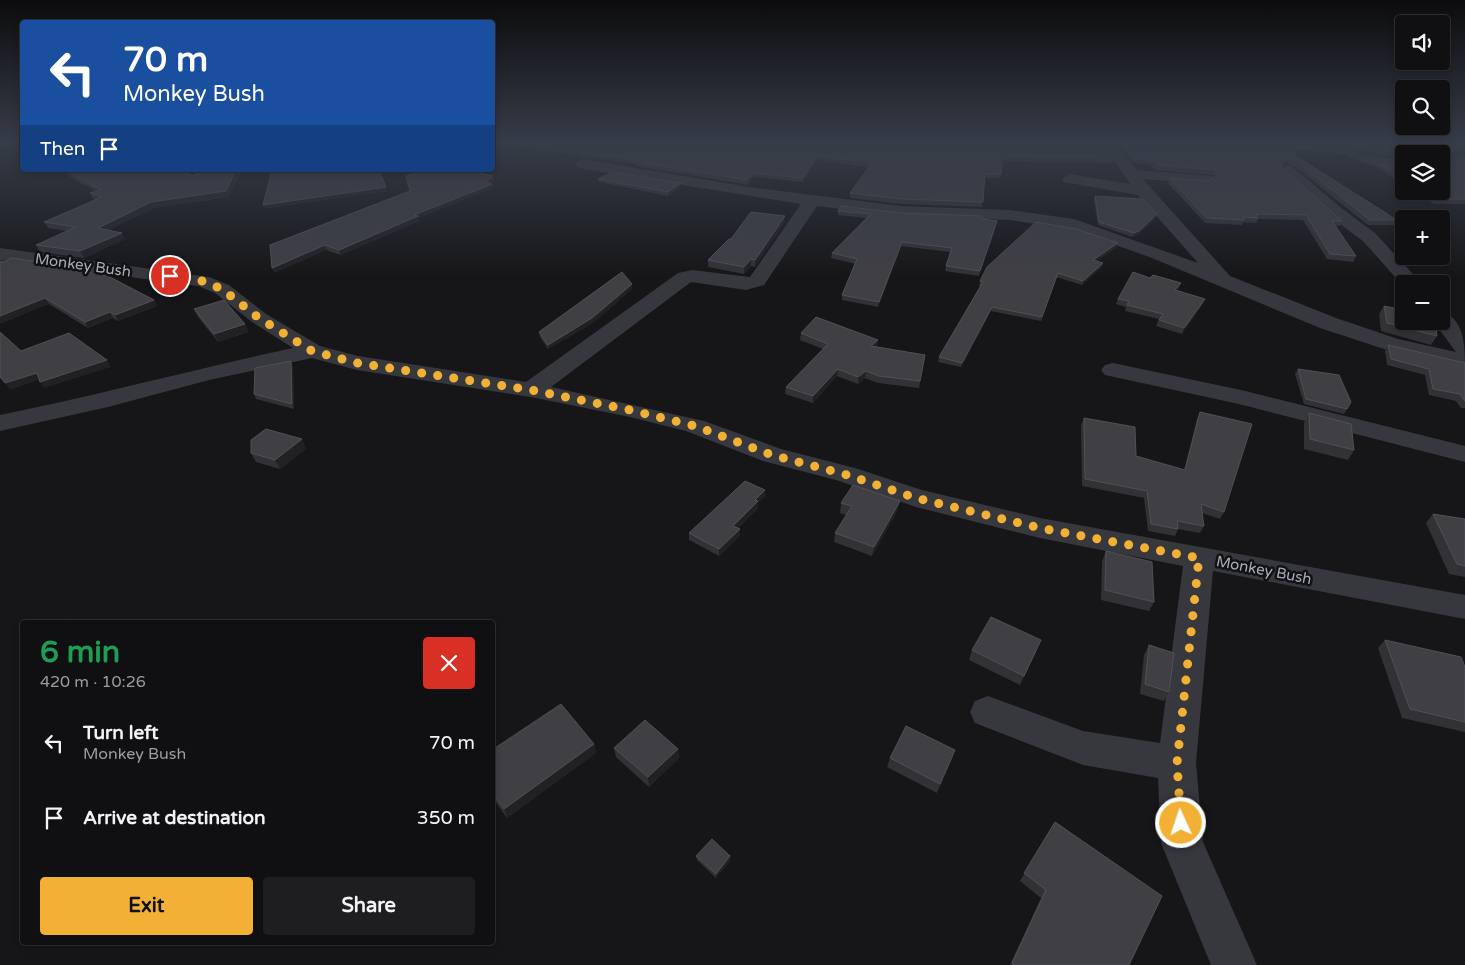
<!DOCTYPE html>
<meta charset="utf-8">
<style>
body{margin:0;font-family:"Varela Round",sans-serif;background:#1e1e20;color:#f1f3f6;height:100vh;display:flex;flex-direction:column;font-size:19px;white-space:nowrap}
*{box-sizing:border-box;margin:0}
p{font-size:16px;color:#9c9d9f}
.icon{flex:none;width:28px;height:28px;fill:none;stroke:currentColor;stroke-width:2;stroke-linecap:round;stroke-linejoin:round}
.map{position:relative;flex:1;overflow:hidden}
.sheet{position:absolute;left:20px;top:620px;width:475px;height:325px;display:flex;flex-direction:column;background:#101012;border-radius:5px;box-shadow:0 2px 8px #0003,0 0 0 1px #303032}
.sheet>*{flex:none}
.guide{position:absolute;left:20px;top:20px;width:475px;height:152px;border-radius:5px;box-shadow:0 2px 8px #0003,0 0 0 1px #303032;background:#1a4fa0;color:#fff;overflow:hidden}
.fabs{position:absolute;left:1395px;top:15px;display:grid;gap:10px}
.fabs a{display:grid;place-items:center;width:55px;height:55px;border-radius:5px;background:#101012;box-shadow:0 2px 8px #0003,0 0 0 1px #303032;font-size:25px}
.pin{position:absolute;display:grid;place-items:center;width:42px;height:42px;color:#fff;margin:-21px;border:2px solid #fff;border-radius:50%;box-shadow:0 1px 5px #0007}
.me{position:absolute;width:55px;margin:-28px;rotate:357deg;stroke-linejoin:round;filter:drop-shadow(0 0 4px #0008)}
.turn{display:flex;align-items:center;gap:18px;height:105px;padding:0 20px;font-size:22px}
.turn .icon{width:65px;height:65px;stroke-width:2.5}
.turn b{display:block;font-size:35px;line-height:42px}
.then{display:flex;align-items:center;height:48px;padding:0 20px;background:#0003;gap:10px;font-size:19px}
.round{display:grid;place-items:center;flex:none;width:52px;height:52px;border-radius:5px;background:#1e1e20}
.head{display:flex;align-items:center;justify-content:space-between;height:85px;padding:0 20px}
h1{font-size:30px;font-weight:700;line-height:38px;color:#1e9e55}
.cta{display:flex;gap:10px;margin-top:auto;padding:10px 20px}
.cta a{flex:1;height:58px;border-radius:5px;background:#f2b134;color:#111;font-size:20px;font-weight:700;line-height:58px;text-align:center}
.cta a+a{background:#1e1e20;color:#f1f3f6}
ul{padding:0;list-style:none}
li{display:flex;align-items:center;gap:15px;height:75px;padding:0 20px}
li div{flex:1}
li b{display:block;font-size:19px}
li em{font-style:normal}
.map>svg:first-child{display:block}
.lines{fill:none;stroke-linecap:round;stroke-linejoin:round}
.minor{fill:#37383d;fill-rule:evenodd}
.wall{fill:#323236}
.shaded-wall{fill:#212124}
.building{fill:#3f3f44;stroke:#4f5156}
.route{stroke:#f2b134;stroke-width:9;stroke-dasharray:0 16.2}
.labels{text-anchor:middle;stroke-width:5;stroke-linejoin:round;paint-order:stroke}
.street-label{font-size:15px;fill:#a8adb8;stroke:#111113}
</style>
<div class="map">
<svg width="1465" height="965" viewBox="0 0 1465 965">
<rect width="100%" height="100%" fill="#161618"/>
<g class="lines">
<path class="minor" d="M1101,142H1115L1136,170L1212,176L1214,179L1206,184L1143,179L1230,276L1336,318L1398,339L1456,352L1433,321H1441V312C1465,318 1465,347 1465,368L1384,349L1320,328L1152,258L1071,229L1010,220L901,216L817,206L764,285L746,290L691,282L551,387L704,421L781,449L855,468L922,490L1040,518L1465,595V619L1213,571L1196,763L1203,842L1257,965H1211L1161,843L1158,778L1083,765L975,723L970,712L975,701L988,696L1083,731L1160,743L1183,566L1040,538L916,507L836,480L763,461L686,431L630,417L531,397L357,370L312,358L209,380L108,407L0,431V415C98,395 195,369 293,348L252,322L215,293L198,286L0,260V248L209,277L229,285L266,314L320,346L358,356L526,382L678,273L692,270L750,277L801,204L583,169L578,167L575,164L578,161L583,159L755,188L901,206L1010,210L1074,219L1198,263L1138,195L1064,182L1062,179L1070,174L1130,184Z
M1264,142H1304L1344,146L1375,157L1404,159V169L1373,166L1342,154L1270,147L1265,146Z
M1465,155V163L1441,166V157Z
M1288,165L1293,167L1341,208L1375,233L1422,284H1404V287L1363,241L1329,216L1283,173L1280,170L1283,167Z
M1113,363L1241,390L1465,446V462L1239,404L1105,375L1101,370L1105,365Z"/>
</g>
<path class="wall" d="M0,142H22L9,149L0,147Z
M492,142H1103L1114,158L1113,163L1001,161L1000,178H985L982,207L901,204L850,198V193L869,167L816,160L803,182L754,177L748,185L636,166L635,164L492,144Z
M1116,142H1266V144L1299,147L1295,155L1397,220L1394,225H1368L1294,166L1287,163L1282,166L1281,167L1342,221L1340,226H1335L1356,256L1353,262L1327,259L1303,220L1258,219L1256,223L1243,222L1242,225L1205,223L1168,183L1169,178L1208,181L1215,177L1214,175L1155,170L1149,164L1133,163Z
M1335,142H1465V154V153L1442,157L1444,163L1465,160V204H1434L1413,191H1441V154H1404V157L1375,155L1338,143Z
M1379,164L1404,166V185L1377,168Z
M65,170L194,176L196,170H242L228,197L154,208L109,230L125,239L84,258L40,252L36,245L67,231L48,228L44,222L95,200L93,199L90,193L96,191L68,176Z
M493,176L494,180L490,183L493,188L418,218L419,221L341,255L326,250L274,273L410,191Z
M598,179L681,183V187L668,196L599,182Z
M1095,196L1156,218L1138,235L1132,237L1098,225L1094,200Z
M838,211L902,213L982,219L996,226L979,276L945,271L950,252L901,246L878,307L842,300V295L856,264L831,258L832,253L866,218L838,215Z
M784,223L755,267L751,266L744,274L708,267V260L731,239Z
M1117,247L1096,261L1102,267L1082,285L1056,277L1041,321L991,311L961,367L938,362L939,357L981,286H979L980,281Z
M4,262L56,266L154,300L157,306L118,321L113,318L88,328L49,304Z
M632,284V289L593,323L548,349L540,337L539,332Z
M1179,289L1177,290L1205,299L1202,305L1182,334L1156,326L1159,319L1125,311L1126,307L1116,304L1118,299Z
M1384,306L1437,336L1431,345L1381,331L1379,314Z
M194,309L249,332L218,342L198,317Z
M801,333L878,340L877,347L925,355L919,388L878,383L865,378L858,384L837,376L813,403L785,394L786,387L823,349L800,340Z
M1388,345L1465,363V408H1461L1456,401L1429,395L1425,375L1387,365L1385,351Z
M293,366L294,409L256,399L254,394Z
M1298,369L1351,402L1344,414L1304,404L1295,374Z
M1200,412L1224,512L1220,519L1202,513L1204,526L1200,533L1178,529L1175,536L1148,531L1144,498L1082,486L1081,425L1084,418L1136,456L1184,470L1197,419Z
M1309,413L1354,450L1348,460L1304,449V423Z
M302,439L306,449L280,469L256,462L251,453Z
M765,490V496L758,503V508L738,528L740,529V536L719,556L689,540V533Z
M841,503L898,510L872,556L834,542L835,533L846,515L840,513Z
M1433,514L1465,519V577L1449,574L1426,523Z
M1106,551L1154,602L1149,611L1101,600L1102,561Z
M1385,640L1465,667V732L1402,718L1378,648Z
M1149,645L1169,692L1164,701L1140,694L1144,655Z
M972,650H1037L1020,685L969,660Z
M594,744L596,753L507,818L492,797V750Z
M614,748L678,749L679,758L649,787L616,757Z
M890,758L952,759L937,793L887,767Z
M1055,822L1129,965H1010L1041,898L1020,881Z
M696,856L730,861L716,878L697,860Z"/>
<path class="shaded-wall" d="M19,142H22V145L9,149L7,145Z
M1465,149V153L1441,157L1442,153Z
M817,156L816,160L803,182V178Z
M1289,159L1287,163L1282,166L1284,161Z
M236,170H242L228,197L154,208L101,234L98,228L151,202Z
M754,173V177L748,185V180Z
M493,176L494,180L486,186L492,184L493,188L418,218L419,221L341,255L339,250L485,182Z
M681,183V187L668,196V192Z
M386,187L388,191L265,209L263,205Z
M1157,214L1156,218L1138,235L1132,237L1134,233Z
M785,216L784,223L755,267V260Z
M997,221L996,226L979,276L980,271Z
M122,233L125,239L84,258L80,251Z
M902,242L901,246L878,307L879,302Z
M1118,243L1117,247L1092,264L1093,260Z
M325,245L326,250L274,273L272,268Z
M751,259V266L744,274V267Z
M1103,263L1102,267L1082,285L1083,281Z
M1181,283L1179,289L1173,295L1175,290Z
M632,284V289L593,323L548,349V345Z
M45,298L49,304L0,324V316Z
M1205,299L1202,305L1182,334L1184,328Z
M154,300L157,306L118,321L115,315Z
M992,307L991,311L961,367L962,363Z
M110,312L113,318L88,328L85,322Z
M245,324L249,332L218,342L214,334Z
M878,340L877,346L870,353L871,346Z
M107,360L111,367L44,388L40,382Z
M291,361L293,366L294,409L292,404Z
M838,369L837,376L813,403V396Z
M866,371L865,378L858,384V377Z
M37,373L41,379L10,390L5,383Z
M302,439L306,449L280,469L275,460Z
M765,490V496L758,503V508L733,532V526L755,500Z
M900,501L898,510L872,556L874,547Z
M740,529V536L719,556V549Z
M1041,640L1037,650L1020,685L1024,676Z
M594,744L596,753L507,818L504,809Z
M678,749L679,758L649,787L648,777Z
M955,750L952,759L937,793L940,784Z
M730,856V861L716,878V874Z"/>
<path class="building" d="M0,142H19L7,145L0,144Z
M505,142H1103L1114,158L1002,156L1001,174H985L983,202L902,199L850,193L872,163L817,156L803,178L754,173L748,180L635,162L639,160Z
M1121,142H1266V144L1299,147L1294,155L1397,220H1370L1296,161L1289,159L1284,161L1281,167L1342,221H1332L1356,256L1330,254L1306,215L1256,214L1258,218L1243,217L1244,220L1207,218L1169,178L1208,181L1218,175L1215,170L1157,165L1151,159H1135Z
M1348,142H1465V149L1442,153L1444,163L1465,160V199H1437L1423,191H1441V154H1407L1406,153L1378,151Z
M1379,164L1404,166V179Z
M65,170H179L194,176L196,170H236L226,191L151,202L98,228L122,233L80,251L36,245L76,227L44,222L102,197L90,193L101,190Z
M272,170H379L386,187L263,205Z
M422,170H467L493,176L485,182L492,184L414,215L418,216L339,250L325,245L272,268L270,245L410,191L406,176Z
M613,172L681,183L668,192L598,179Z
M1095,196L1143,199L1157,214L1139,231L1134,233L1099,222Z
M841,206L902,213L982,216V219L997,221L980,271L946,266L952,248L902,242L879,302L842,295L857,259L832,253L871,214L838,211Z
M751,212L785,216L755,260L751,259L744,267L708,260L729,239H731Z
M1036,222L1076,229L1118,243L1093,260L1103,263L1083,281L1058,273L1042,317L992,307L962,363L939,357L983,282L980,281L987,267Z
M11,258L55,264L51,265L108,276L154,300L115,315L110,312L85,322L45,298L0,316V261L4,262Z
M622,272L632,284L592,318L548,345L539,332Z
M1133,272L1150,278L1153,275L1181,283L1175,290L1205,299L1184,328L1159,320L1163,314L1127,305L1129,301L1118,299Z
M224,300L245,324L214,334L194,309Z
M1384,306L1404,310V321H1435L1437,336L1387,323Z
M816,317L878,340L871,346L925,355L920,381L879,376L866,371L858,377L838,369L813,396L786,387L828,344L801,333Z
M0,332L21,351L69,333L107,360L40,382L37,373L5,383L0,377Z
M1388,345L1465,363V401L1460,394L1433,389L1429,369L1391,359Z
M291,361L292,404L254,394L255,368Z
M1298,369L1339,375L1351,402L1347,409L1306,399Z
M1200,412L1252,424L1224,512L1201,504L1204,526L1177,521L1178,529L1151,524L1147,491L1085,479L1084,418L1135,427L1136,456L1185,470Z
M1309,413L1351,424L1354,450L1310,439Z
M266,429L302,439L275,460L251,453V440Z
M745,481L765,490L755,500L758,501L733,526L740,529L719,549L689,533Z
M853,485L900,501L874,547L835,533L852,506L841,503Z
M1433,514L1465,519V566L1457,564Z
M1106,551L1152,562L1154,602L1105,590Z
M991,617L1041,640L1024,676L972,650Z
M71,619V622H65Z
M1385,640L1461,657L1465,667V722L1410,709Z
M1149,645L1174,653L1169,692L1145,684Z
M561,704L594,744L504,809L492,793V750Z
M645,720L678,749L648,777L614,748Z
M906,726L955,750L940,784L890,758Z
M1055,822L1162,896L1129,965H1014L1012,963L1046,890L1024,873Z
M712,839L730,856L716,874L696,856Z"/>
<linearGradient id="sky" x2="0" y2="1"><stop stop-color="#0c0c0d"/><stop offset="0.51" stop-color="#363c48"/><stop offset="1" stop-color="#363c48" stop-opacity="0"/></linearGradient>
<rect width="1465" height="277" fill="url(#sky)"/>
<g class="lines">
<path class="route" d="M170,276L202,281L222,289L259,318L312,351L357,363L531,390L630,410L695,426L772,455L844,474L916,498L1040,528L1199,558L1177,763L1181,823"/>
</g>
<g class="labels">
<g class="street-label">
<text transform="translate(83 265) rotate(8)" y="5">Monkey Bush</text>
<text transform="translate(1264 570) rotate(11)" y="5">Monkey Bush</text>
</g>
</g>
</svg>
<div class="fabs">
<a><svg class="icon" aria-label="sound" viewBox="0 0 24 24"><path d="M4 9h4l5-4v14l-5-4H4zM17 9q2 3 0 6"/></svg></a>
<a><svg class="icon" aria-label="search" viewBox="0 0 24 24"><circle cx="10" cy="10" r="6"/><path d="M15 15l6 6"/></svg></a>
<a><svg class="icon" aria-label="layers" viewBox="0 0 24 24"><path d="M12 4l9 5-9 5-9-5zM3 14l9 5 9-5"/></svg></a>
<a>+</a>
<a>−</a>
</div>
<div class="pin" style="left:170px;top:276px;background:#d93025"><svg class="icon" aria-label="arrive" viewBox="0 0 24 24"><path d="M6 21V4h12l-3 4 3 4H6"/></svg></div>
<svg class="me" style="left:1181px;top:823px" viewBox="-20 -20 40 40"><circle r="17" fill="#f2b134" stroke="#fff" stroke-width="3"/><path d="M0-11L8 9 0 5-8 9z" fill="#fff"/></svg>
<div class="guide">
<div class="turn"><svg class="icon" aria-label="left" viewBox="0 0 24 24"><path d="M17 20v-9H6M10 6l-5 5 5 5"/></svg><div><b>70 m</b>Monkey Bush</div></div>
<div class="then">Then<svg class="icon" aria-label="arrive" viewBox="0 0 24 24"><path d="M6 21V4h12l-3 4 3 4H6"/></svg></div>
</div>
<section class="sheet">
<div class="head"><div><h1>6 min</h1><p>420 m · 10:26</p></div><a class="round" style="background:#d93025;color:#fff"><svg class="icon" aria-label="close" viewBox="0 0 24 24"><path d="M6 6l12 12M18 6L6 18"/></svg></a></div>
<ul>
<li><svg class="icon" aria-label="left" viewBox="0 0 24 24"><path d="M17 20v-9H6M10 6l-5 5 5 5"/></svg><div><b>Turn left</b><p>Monkey Bush</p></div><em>70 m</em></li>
<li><svg class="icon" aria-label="arrive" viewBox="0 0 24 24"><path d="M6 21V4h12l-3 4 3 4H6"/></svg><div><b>Arrive at destination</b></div><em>350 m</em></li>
</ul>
<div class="cta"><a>Exit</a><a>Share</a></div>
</section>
</div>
